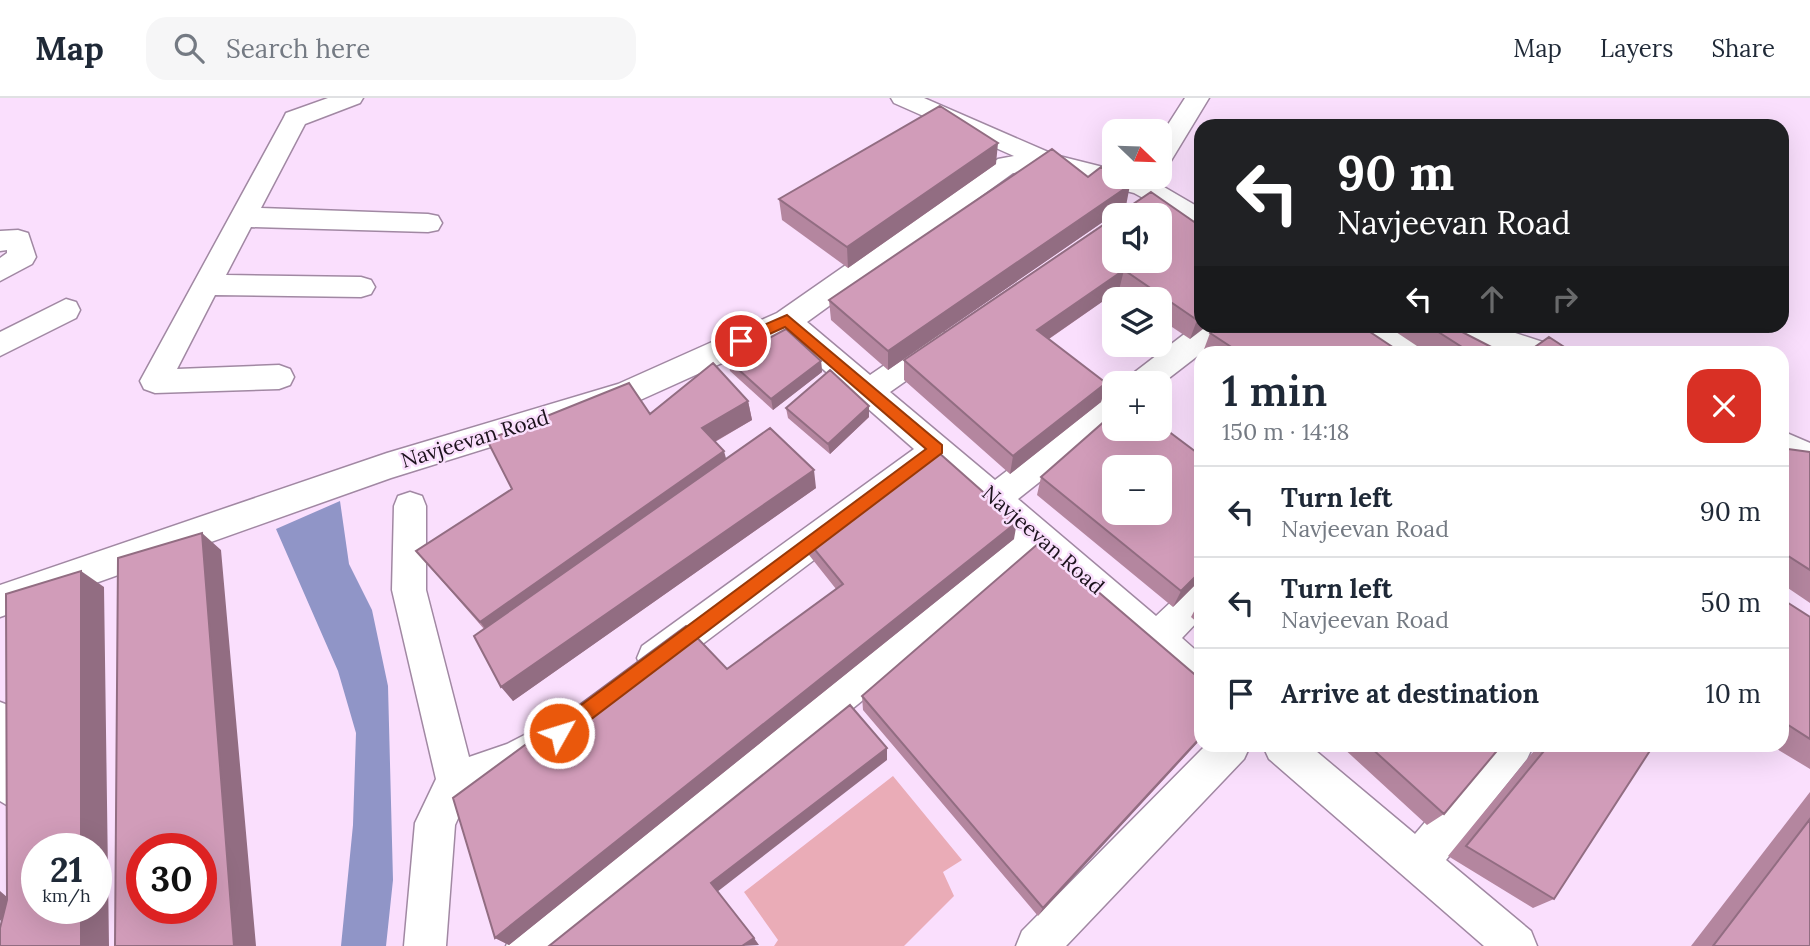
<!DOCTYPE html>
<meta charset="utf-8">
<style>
body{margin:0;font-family:Lora,serif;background:#f6f6f7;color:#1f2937;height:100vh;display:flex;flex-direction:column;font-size:26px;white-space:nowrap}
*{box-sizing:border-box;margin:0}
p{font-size:23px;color:#747a83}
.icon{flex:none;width:38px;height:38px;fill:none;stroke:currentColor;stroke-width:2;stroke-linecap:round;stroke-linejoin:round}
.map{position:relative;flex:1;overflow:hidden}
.drawer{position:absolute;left:1194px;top:248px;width:595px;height:406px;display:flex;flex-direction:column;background:#fff;border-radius:21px;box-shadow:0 7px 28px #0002}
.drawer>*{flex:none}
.banner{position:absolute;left:1194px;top:21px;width:595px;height:214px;border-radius:21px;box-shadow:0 7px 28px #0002;background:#202124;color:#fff;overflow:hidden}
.needle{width:46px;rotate:113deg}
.fabs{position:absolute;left:1102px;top:21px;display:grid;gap:14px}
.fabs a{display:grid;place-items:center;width:70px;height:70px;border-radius:14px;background:#fff;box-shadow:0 7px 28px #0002;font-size:35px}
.speed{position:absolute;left:21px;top:735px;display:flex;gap:14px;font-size:35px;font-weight:700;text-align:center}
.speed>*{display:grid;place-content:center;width:91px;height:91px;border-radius:50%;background:#fff;box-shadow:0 7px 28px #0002;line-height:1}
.speed small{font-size:18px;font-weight:400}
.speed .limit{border:10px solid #d22;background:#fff;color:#111}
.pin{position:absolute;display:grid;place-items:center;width:60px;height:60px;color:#fff;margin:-30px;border:4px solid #fff;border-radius:50%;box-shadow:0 2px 7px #0007}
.me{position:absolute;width:77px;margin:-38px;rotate:51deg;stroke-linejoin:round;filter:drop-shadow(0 0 5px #0008)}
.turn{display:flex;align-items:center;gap:24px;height:147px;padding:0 28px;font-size:32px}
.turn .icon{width:91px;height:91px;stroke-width:2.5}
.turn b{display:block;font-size:49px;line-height:60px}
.lanes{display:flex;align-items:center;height:66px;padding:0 28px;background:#0003;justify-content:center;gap:35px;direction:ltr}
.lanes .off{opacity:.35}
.round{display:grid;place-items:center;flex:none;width:74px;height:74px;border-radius:21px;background:#f6f6f7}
.headline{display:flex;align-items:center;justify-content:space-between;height:119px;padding:0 28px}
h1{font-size:42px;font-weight:600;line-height:52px}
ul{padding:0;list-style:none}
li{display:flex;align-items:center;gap:21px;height:91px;padding:0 28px;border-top:2px solid #e0e1e3}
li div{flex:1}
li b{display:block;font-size:26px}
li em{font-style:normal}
header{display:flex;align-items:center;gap:42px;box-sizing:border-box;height:98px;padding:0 35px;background:#fff;border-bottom:2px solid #e0e1e3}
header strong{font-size:33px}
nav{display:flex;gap:38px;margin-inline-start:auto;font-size:24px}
.search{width:490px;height:63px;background:#f6f6f7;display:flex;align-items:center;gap:18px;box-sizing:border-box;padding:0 24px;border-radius:21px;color:#747a83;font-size:26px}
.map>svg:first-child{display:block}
.green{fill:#eaacb7}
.water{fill:#9095c7}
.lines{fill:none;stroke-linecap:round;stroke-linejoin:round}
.minor-casing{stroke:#a188a3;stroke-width:3}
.minor{fill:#fff;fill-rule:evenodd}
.wall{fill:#b4869f}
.shaded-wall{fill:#926d82}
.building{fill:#d19cb9;stroke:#926d82;stroke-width:2;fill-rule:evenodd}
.route{fill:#ea580c;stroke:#983908;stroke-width:2}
.labels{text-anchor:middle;stroke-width:5;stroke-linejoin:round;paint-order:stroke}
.street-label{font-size:21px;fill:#1c121c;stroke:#fadffd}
</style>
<header>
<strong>Map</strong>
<div class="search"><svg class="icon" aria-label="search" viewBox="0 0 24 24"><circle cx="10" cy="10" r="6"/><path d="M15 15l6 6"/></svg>Search here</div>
<nav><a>Map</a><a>Layers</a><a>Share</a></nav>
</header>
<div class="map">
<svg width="1810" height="848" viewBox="0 0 1810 848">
<rect width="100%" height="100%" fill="#fadffd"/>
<path class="green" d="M893,678L962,762L943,774L954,798L904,848H774L778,842L744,794Z"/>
<path class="water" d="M340,403L349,466L372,512L388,588L393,782L386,848H341L353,727L356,635L338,573L276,431Z"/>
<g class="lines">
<g class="minor-casing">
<path id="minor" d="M328,0H363L360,5L305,26L261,110L428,116L438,118L442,125L438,132L428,134L251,129L226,177L361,179L371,182L375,189L371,196L361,199L215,197L177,271L279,267L290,271L294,279L290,287L279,291L155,295L144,291L140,283L283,21L286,15Z
M891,0H924L1055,57L1115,72V79L1152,82L1200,110V131L1134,95L1051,74L1013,75L807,224L870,277L930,236L940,233L950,236L955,244L950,252L890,294L995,382L1104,298L1115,295V324L1018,401L1156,518L1188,488L1200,484V521L1182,540L1200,556V595L1187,590L1038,460L560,848H506L512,833L1014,439L936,370L668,572L655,577L642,572L637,560L642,548L914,351L784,237L638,303L391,380L0,519V487L387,355L618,286L777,215L998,61L1014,58L894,5Z
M1185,0H1209L1169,66L1160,68V39Z
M18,132L28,135L36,159L32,166L0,183V160L7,155V152L0,153V133Z
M66,201L76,204L80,212L76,220L0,258V234Z
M1200,224V228H1231L1226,236L1160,287L1127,285L1131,277Z
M1351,228C1377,226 1409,230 1423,256C1395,256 1367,255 1351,228Z
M1448,228H1494L1555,248L1559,256H1509L1453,236Z
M1782,333L1810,345V373L1782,360Z
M410,394L422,398L426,408V492L469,659L507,646L536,631L549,636L555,649C542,680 498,686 469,696L455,727L446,848H404L415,725L436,681L392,492L394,408L398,398Z
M0,604L13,609C23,633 38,684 29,707L15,712L0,703Z
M1205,648H1250L1244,661L1066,848H1016L1022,833Z
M1263,648H1310L1415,736L1490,648H1533L1527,661L1446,762L1531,833L1537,848H1484L1269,661Z"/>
</g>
<use href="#minor" class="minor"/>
</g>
<path class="wall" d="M996,66L848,170L782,122L779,101Z
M1151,94L1200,228L1190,241L1160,221V201H1132L1119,192L1049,241L1106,285L1101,304L1010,376L904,282V262Z
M1126,108L888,272L831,222L829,202Z
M1387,228H1462L1459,232L1505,256H1429Z
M1210,235L1403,256H1205L1203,254Z
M728,262L821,263L822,274L773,312L730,273Z
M748,303L752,322L715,344L726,361L816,390L513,603L484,531L416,453L650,316Z
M869,308V319L830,356L788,320L786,310Z
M1782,347L1788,351L1810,354V505L1782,486Z
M1041,379L1200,482L1173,509L1037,397Z
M806,441H1014L509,847L495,840L727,571L836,491L809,457Z
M1782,501L1810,519V671L1772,648H1782Z
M1200,502V527L1191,519Z
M1200,581L1038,818L863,612L862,598Z
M1341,648H1501L1444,716L1427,727Z
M1538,648H1653L1554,801L1533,810L1448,758Z
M1810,694V848H1691Z"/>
<path class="shaded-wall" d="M998,45L996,66L848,170L847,149Z
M1130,87L1126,108L888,272V253Z
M1124,172L1119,192L1034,251L1037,232Z
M1200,219V228H1207L1190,241L1197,222Z
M821,263L822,274L773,312L771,301Z
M1106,285L1101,304L1010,376L1013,358Z
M748,303L752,322L707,348L702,330Z
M869,308V319L830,356L828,346Z
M724,353L729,371L492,539L480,524Z
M814,372L816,390L513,603L501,589Z
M1017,424L1014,441L509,847L495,840Z
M202,435L221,452L256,848H234Z
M81,473L104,489L109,848H81V810H96V751H81Z
M1200,474V482L1173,509L1181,493Z
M1200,640V642L1038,818L1043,810Z
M887,650V662L717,794L711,785Z
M0,793L15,806L0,823Z
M754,840L759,847L742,848Z"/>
<path class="building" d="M940,8L998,45L847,149L779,101Z
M1052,51L1088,79L1101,69L1115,78V79H1117L1130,87L888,253L829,202Z
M1151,94L1200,128V219L1197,222L1124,172L1037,232L1106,285L1013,358L904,262L1115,119V163H1160V117H1117Z
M1218,228H1361L1403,256H1242L1210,235Z
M1429,228H1461L1458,232L1505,256H1473Z
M786,231L821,263L771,301L728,262Z
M1549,239L1575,256H1525Z
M713,265L748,303L702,330L724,353L480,524L416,453L512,391L487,342L629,285L650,316Z
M830,272L869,308L828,346L786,310Z
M1115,314V331H1160V327L1200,357V474L1181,493L1041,379ZM1115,369H1160V415H1115Z
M770,330L814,372L501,589L474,538Z
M1782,347L1788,351L1810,354V472L1782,454Z
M938,354L1017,424L495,840L453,700L686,528L727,571L843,486L806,441Z
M202,435L234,848H115L118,460ZM142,751H201V810H142Z
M1040,444L1200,581V640L1043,810L862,598Z
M81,473V751H37V810H81V848H0V830L7,802L6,496Z
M1782,501L1810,519V641L1782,623Z
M850,607L887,650L711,785L754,840L742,848H549Z
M1369,648H1501L1444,716Z
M1548,648H1653L1554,801L1466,748Z
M1810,721V848H1713Z"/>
<path class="route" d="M787,217L942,347V355L565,641L559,643L553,641L550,635L553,628L926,351L785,229L741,249L734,243L736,239Z"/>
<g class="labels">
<g class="street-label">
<text transform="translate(475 341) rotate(-17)" y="7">Navjeevan Road</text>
<text transform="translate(1043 442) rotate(41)" y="7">Navjeevan Road</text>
</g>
</g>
</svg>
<div class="fabs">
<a><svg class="needle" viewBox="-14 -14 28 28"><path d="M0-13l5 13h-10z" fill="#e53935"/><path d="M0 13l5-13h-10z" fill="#747a83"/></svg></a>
<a><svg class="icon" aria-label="sound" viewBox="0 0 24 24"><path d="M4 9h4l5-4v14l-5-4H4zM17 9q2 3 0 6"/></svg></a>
<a><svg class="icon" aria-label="layers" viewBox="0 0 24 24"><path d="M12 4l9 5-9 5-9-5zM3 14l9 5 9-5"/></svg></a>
<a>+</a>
<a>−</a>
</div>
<div class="speed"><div>21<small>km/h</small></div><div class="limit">30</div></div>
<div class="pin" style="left:741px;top:243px;background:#d93025"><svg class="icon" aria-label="arrive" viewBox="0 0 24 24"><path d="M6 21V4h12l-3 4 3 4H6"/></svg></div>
<svg class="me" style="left:559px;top:635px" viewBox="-20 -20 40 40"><circle r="17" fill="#ea580c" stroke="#fff" stroke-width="3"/><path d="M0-11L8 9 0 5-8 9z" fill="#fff"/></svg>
<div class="banner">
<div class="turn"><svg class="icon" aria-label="left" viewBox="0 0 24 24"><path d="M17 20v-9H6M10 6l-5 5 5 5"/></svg><div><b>90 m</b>Navjeevan Road</div></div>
<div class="lanes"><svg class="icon" aria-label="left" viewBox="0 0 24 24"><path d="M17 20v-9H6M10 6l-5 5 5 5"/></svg><svg class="icon off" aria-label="ahead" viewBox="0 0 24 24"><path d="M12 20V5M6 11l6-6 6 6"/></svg><svg class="icon off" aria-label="right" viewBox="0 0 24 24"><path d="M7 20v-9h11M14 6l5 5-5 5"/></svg></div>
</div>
<section class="drawer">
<div class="headline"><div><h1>1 min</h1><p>150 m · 14:18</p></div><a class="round" style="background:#d93025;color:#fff"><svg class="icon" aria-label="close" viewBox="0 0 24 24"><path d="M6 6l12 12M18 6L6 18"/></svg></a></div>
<ul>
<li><svg class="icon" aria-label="left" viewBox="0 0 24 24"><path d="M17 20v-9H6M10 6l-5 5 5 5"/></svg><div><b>Turn left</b><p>Navjeevan Road</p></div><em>90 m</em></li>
<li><svg class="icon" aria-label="left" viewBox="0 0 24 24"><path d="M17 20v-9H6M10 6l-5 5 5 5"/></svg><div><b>Turn left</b><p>Navjeevan Road</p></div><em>50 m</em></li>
<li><svg class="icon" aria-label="arrive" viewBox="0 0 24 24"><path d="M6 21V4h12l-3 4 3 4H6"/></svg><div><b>Arrive at destination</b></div><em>10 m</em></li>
</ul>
</section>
</div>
